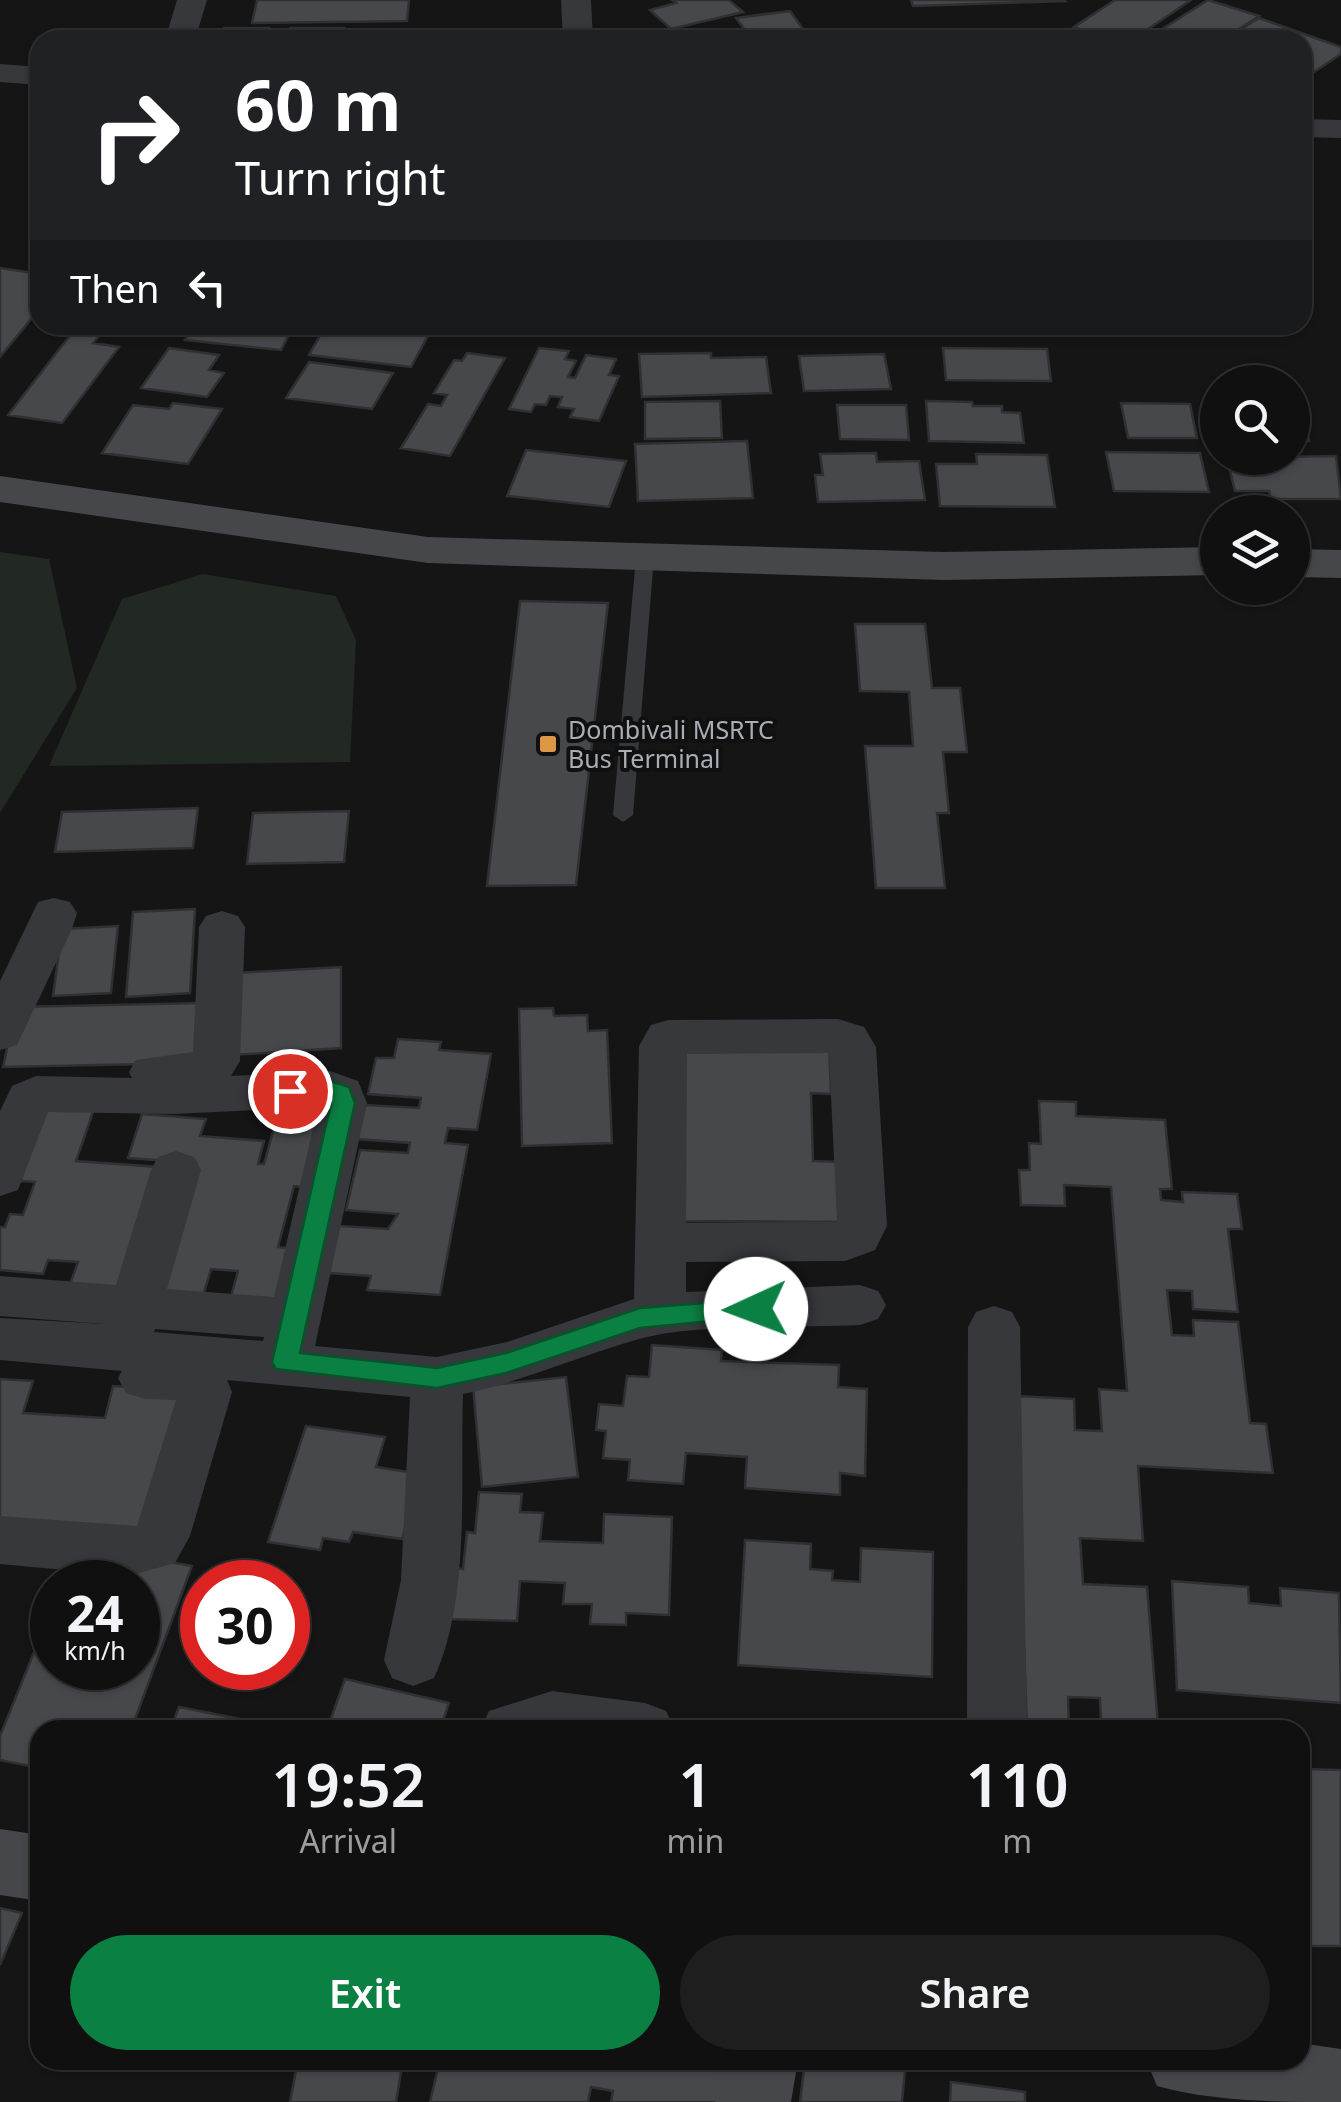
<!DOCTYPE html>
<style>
body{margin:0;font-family:"Noto Sans",sans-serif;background:#1e1e1e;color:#f1f3f6;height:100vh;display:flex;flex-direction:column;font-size:38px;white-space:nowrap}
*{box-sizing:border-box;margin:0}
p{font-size:32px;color:#9c9d9f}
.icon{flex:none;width:55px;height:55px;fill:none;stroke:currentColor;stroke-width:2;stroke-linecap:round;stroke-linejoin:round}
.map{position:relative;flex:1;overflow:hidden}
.sheet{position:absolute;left:30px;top:1720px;width:1280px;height:350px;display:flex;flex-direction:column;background:#101010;border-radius:30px;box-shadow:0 2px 8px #0004,0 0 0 2px #303030}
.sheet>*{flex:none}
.hud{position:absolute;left:30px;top:30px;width:1282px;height:305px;border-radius:30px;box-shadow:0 2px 8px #0004,0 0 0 2px #303030;background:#202124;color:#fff;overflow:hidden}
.controls{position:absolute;left:1200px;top:365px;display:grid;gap:20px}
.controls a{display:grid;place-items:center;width:110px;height:110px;border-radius:50%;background:#101010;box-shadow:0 2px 8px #0004,0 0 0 2px #303030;font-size:50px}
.speed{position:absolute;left:30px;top:1560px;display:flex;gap:20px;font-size:50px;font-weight:700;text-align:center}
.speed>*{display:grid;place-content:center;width:130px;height:130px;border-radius:50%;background:#101010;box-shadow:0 2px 8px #0004,0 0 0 2px #303030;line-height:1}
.speed small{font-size:25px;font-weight:400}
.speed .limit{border:15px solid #d22;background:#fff;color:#111}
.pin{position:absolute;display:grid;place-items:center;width:85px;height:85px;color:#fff;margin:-42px;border:5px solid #fff;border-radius:50%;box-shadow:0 2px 10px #0007}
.me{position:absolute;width:110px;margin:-55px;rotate:268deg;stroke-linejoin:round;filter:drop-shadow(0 0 8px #0008)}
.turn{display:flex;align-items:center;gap:35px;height:210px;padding:0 40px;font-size:45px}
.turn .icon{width:130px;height:130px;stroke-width:2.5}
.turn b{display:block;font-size:70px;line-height:85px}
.then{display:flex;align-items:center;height:95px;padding:0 40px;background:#0003;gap:20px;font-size:38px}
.eta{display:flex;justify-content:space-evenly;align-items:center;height:170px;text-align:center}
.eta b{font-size:60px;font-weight:600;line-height:70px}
.action{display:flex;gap:20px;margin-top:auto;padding:20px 40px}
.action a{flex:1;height:115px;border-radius:60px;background:#0b8043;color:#fff;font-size:40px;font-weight:600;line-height:115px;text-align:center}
.action a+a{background:#1e1e1e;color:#f1f3f6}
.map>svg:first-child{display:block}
.green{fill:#222822}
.building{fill:#47484b;stroke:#2f3032;stroke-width:2.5}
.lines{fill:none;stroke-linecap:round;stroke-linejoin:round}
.lane{fill:#36383b;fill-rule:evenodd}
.street{fill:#36383b;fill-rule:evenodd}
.secondary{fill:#45474b;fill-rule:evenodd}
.route{fill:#0b8043;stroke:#07532c;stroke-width:2.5}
.poi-dot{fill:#dd9747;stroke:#101011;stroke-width:4}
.labels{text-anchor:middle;stroke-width:8;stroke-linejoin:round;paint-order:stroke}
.poi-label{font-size:25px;fill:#a8aeb5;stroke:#101011;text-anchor:start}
</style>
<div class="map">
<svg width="1341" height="2102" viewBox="0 0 1341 2102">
<rect width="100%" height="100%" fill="#151516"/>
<path class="green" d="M0,552L49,559L77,688L0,813Z
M203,574L336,596L356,640L350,762L49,766L122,599Z"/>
<path class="building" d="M257,0H409L407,21L252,23Z
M672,0H729L743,12L671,29L650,10L676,3Z
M911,0H1064L1065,1L913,6Z
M1115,0H1191L1132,40H1113L1074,27Z
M1208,0L1259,16L1222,40H1145Z
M790,11L811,40H734L729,32L745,30L736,18Z
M1259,18L1341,47V54L1302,80V40H1242L1251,34L1240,30Z
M224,28H269L267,40H221Z
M290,28H344L341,40H287Z
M493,33V40H423V34Z
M416,34V40H363V35Z
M0,268L40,274V308L0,357Z
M195,325H294L281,350L185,340Z
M326,325H396L394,328L430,332L411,367L309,355Z
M75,329L102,333L93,343L119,347L62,423L8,415Z
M169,348L219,355L209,370L224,373L207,397L141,388Z
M539,348L569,351L565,359L576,361L568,377L575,378L586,355L616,359L609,375L619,376L599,421L570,417L574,409L558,407L562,397L550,396L546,405L535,404L531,412L509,409Z
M943,348L1047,349L1051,381L946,380Z
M467,353L505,358L450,456L401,448L428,404L441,406L447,395L434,393L454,360L462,361Z
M711,353V358L766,357L771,393L642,397L639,354Z
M884,354L891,389L804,391L799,356Z
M309,362L393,373L372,409L286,398Z
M1292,400H1299L1309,441L1292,440Z
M720,401L722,438L645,439V402Z
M926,401L972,402L973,406H1002V412L1020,413L1024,443L929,441Z
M173,403L222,409L188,464L102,453L133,405L169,409Z
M1121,403L1190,404L1197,438H1128Z
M837,405H906L909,440L840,439Z
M747,441L753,498L638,501L635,444Z
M526,450L626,461L609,507L507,496Z
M1106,452L1200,453L1209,492L1114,491Z
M876,453L877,462L919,461L925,500L818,502L815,475H823L820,454Z
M976,454L1047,455L1055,507L940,506L936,464H977Z
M1336,456L1341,499H1271L1269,491H1235L1227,458Z
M520,601L608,603L576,885L487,886Z
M855,624H925L932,688H960L967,752H943L949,813H937L945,888H876L865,746H913L909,692L860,691Z
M198,808L193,848L55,852L62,812Z
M349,811L344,862L247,864L253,813Z
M195,909L190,993L126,997L133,912Z
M118,926L111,993L53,996L62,929Z
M341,967V1048L233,1055L236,973Z
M202,1003L194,1063L3,1067L16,1007Z
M553,1008L554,1016L587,1015L588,1031L607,1030L612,1143L522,1146L519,1009Z
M398,1039L441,1042L439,1050L491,1054L477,1130L448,1128L445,1143L468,1145L440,1295L367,1290L371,1276L315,1272L325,1225L388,1229L398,1214L346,1210L360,1150L408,1153L410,1143L357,1139L365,1105L419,1108L421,1098L368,1094L376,1058H394Z
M675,1042L829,1043L831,1094L811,1093L813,1161L842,1162L844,1222L673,1221Z
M1039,1101L1076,1102V1116L1165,1120L1172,1189H1160L1161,1200L1183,1202L1182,1192L1237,1194L1242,1229H1228L1238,1312L1193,1309L1192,1291L1167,1290L1172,1335L1194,1336L1193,1320L1238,1322L1250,1423L1266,1424L1273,1473L1138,1466L1143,1541L1080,1538L1083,1584L1147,1587L1158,1726L1101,1723L1100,1698L1068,1697L1069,1730H1027L1015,1396L1074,1399L1075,1430L1102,1431L1099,1389L1127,1391L1111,1187L1064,1185L1065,1206L1021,1205L1019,1170H1030L1029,1143L1041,1144Z
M38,1105L94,1109L76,1161L160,1167L122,1292L69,1287L78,1262L48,1260L43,1274L0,1270V1227H5L10,1214L23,1215L35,1182L21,1181Z
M142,1114L206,1119L200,1136L264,1141L258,1164H264L277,1117L330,1121L313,1188L294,1186L278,1247L297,1249L282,1311L228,1307L238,1271L211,1269L203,1296L159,1293L196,1163L128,1158Z
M652,1345L722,1350L721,1361L839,1365L838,1387L867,1389L865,1476L840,1473V1495L745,1488L747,1457L686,1453L683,1484L628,1480L630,1460L603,1458L606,1431L596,1430L599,1404L623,1406L627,1376L649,1377Z
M566,1377L578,1477L482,1487L473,1387Z
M0,1379L33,1381L23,1413L105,1418L113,1386L190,1391L154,1537L0,1527Z
M306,1426L385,1437L376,1467L421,1474L402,1539L353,1532L349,1542L323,1538L320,1550L268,1542Z
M479,1492L522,1494L520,1512L543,1513L540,1541L603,1543L604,1514L672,1517L669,1615L626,1613V1625L590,1624L592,1604H563L565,1583L520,1581L517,1621L450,1619L455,1568L463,1569L467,1532L475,1533Z
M745,1540L811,1544L810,1569L833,1571L832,1580L860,1582L861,1548L933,1552L932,1677L738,1665Z
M73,1557L146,1558L192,1566L131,1730H40V1768L0,1760V1736L52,1608V1668H138V1582H63Z
M1172,1581L1248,1587L1249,1603L1281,1606L1280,1588L1339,1593L1341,1703L1177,1690Z
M345,1679L449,1703L440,1730H327Z
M179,1707L296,1730H170Z
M1300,1769L1341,1770V1946H1300Z
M0,1908L22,1913L0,1965Z
M298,2060H403L396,2102H290Z
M440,2060H732L725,2102H611L613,2091L591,2087L588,2102H430Z
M805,2060H906L902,2102H800Z
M951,2082L1025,2092V2102H950Z"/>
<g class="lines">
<path class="lane" d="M645,551L654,557L633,815L623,822L613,815L636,557Z"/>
<path class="street" d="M177,0H207L195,40H165Z
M561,0H591L593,40H563Z
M0,64L40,67V85L0,82Z
M1302,119L1341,120V138L1302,137Z
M54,898L70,902L77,913L72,929L17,1045L0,1050V981L38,902Z
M222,911L238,916L245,927L240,1061L231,1076L330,1071L358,1081L367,1103L315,1346L437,1357L507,1342L634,1299L639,1046L651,1025L668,1020L838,1019L864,1027L876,1047L887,1226L875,1250L845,1261L686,1262V1292L860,1285L878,1291L886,1305L878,1319L860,1325C796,1328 698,1323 639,1339C579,1356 524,1381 463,1394C460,1480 471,1599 434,1678L413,1686L392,1678L384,1660L401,1580L410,1397L227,1380L232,1392L190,1536L175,1563L129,1576L0,1564V1516L137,1526L176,1400L145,1399L126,1393L118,1378L122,1371L0,1360V1318L104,1324L0,1316V1276L116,1285L151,1170L158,1157L176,1151L194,1157L201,1170L167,1289L274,1297L318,1107L173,1114L48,1112L18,1190L0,1196V1111L12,1086L36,1076L132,1078L129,1072L136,1060L193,1052L199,927L206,916ZM829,1053L837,1222L686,1223L687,1054ZM155,1329L264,1337L263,1341L154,1332Z
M994,1306L1012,1312L1020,1327L1027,1730H967L968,1327L976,1312Z
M552,1691L645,1703L666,1711L675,1730H480L489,1711Z"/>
<path class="secondary" d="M0,476L428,537L943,552L1218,547V575L943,580L428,563L0,502Z
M1292,549L1341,550V578L1292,577Z
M0,1829L40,1835V1901L0,1895Z
M1300,2043L1341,2049V2102C1279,2102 1215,2102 1157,2086L1146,2060H1300Z
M722,2060H798L791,2102H715Z"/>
</g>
<path class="route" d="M330,1081L349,1087L355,1103L300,1353L437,1368L506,1353L640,1308L756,1299L765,1302L769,1309L765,1316L640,1328L506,1373L437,1388L276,1369L272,1362L331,1103L329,1098L290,1099L279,1091L290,1083Z"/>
<rect class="poi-dot" x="538" y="734" width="20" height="20" rx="5"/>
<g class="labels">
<g class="poi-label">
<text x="568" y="739">Dombivali MSRTC<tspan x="568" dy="29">Bus Terminal</tspan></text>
</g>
</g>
</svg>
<div class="controls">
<a><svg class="icon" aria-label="search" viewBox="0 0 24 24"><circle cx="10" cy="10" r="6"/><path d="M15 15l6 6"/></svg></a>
<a><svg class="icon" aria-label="layers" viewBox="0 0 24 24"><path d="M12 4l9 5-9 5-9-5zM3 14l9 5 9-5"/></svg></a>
</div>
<div class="speed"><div>24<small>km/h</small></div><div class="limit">30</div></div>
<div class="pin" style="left:290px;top:1091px;background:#d93025"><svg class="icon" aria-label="arrive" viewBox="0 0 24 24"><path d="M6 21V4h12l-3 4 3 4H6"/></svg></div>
<svg class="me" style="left:756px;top:1309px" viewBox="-20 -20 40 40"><circle r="19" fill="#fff"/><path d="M0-13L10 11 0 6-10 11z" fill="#0b8043"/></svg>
<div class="hud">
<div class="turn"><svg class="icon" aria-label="right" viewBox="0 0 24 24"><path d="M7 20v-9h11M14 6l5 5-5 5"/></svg><div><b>60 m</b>Turn right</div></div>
<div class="then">Then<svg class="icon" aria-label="left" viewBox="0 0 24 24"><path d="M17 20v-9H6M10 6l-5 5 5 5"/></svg></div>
</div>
<section class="sheet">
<div class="eta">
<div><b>19:52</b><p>Arrival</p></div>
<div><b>1</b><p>min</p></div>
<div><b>110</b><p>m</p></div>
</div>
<div class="action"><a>Exit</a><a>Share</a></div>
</section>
</div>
